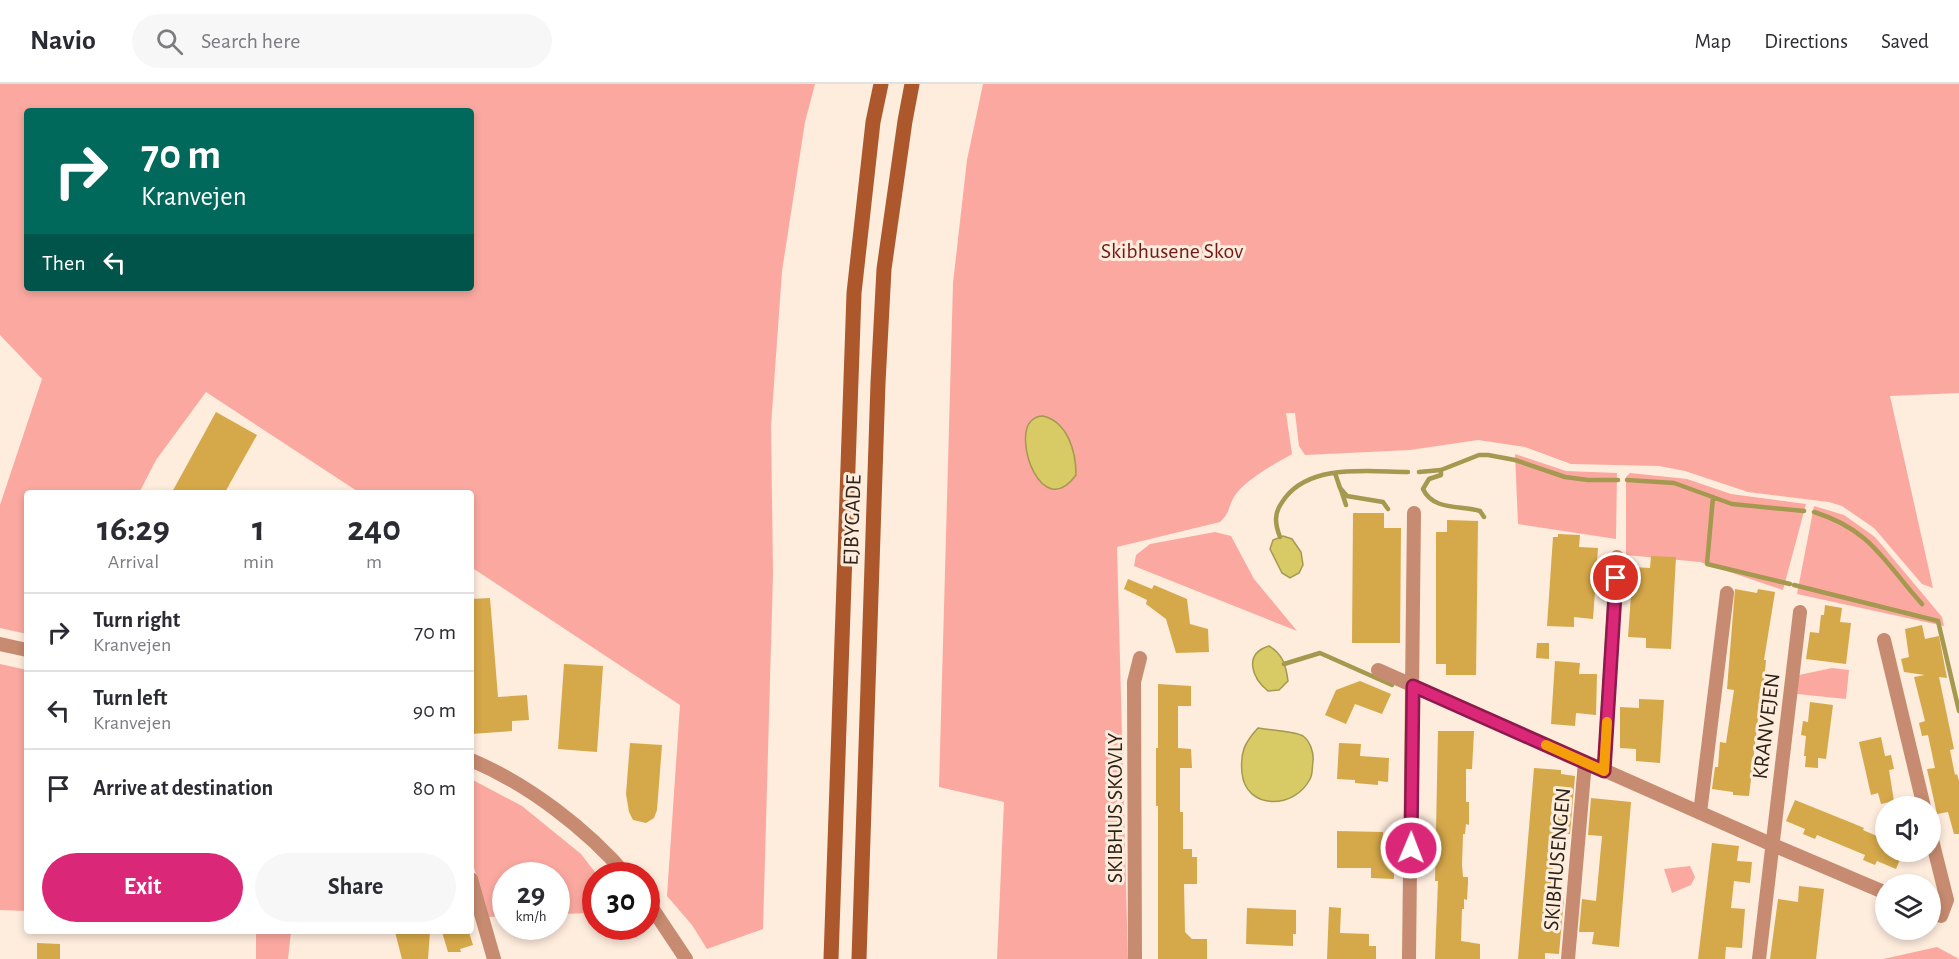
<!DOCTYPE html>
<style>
body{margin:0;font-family:"Alegreya Sans",sans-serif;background:#f7f7f7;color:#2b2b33;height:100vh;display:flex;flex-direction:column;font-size:22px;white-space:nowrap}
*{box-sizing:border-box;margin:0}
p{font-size:20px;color:#7c7c81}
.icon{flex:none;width:33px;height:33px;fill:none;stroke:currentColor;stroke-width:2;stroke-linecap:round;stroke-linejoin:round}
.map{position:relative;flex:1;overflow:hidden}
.details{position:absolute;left:24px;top:406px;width:450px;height:444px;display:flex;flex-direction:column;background:#fff;border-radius:6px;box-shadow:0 3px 9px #0003}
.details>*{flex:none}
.guide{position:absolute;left:24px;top:24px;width:450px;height:183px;border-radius:6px;box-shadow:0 3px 9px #0003;background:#00695c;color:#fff;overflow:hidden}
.fabs{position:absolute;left:1875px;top:712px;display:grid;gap:12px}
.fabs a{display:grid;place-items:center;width:66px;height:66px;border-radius:50%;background:#fff;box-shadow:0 3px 9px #0003;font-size:30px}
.speed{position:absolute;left:492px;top:778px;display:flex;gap:12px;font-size:30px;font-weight:700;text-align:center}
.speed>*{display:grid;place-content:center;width:78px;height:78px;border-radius:50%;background:#fff;box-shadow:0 3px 9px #0003;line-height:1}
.speed small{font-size:15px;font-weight:400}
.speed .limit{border:9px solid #d22;background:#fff;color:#111}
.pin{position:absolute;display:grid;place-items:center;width:51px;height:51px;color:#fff;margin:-26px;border:3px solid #fff;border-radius:50%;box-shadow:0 2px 6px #0007}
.me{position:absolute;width:66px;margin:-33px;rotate:1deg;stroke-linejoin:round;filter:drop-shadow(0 0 4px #0008)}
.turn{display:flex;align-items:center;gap:21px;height:126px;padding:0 18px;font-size:27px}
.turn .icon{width:78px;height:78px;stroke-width:2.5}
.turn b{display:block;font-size:42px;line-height:51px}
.then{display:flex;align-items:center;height:57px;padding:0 18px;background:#0003;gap:12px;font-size:22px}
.eta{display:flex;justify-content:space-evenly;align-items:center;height:102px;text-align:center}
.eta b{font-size:36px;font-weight:600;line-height:42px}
.cta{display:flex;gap:12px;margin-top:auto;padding:12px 18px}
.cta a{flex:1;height:69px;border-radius:36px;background:#db2777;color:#fff;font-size:24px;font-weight:600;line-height:69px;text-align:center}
.cta a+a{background:#f7f7f7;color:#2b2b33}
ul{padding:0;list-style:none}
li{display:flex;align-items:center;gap:18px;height:78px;padding:0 18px;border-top:2px solid #e1e1e2}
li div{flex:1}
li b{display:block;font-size:22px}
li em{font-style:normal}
header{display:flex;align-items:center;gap:36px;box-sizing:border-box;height:84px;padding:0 30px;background:#fff;border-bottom:2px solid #e1e1e2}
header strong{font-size:28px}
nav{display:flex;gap:33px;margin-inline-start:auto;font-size:21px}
.search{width:420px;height:54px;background:#f7f7f7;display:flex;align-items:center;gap:15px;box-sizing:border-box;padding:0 21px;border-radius:33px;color:#7c7c81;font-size:22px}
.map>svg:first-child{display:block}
.green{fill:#fba9a0;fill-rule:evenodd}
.water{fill:#d8cb66;stroke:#a5984f;stroke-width:1.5}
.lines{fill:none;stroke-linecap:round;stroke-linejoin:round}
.stream{stroke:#a5984f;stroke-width:4.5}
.building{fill:#d5a849}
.street{stroke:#c68b70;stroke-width:14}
.secondary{stroke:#ad572c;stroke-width:15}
.route-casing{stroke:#8e194d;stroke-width:15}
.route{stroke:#db2777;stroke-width:10}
.slow{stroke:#f59e0b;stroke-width:10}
.labels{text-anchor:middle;stroke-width:6;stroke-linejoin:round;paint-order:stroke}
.park-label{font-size:22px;fill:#721917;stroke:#feecdd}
.street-label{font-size:22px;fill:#2d2218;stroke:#feecdd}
</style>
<header>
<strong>Navio</strong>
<div class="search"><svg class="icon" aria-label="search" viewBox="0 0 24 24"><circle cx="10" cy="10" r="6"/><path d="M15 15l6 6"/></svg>Search here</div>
<nav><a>Map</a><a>Directions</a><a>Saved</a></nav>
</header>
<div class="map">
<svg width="1959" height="875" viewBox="0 0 1959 875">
<rect width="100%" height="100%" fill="#feecdd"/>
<path class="green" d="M0,0H815L805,38L782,187L771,342L773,490L763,845L707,865L692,841L667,812L680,621L471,483V410L360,409L206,308L156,376L139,409L27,410V550L0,544V421L42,295L0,251ZM27,27H471V204H27Z
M983,0H1959V309L1890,312L1933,504L1922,500L1874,444L1842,422L1829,418L1748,408L1685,387L1659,382L1571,380L1525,363L1478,356L1410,366L1305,371L1299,362L1295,329H1286L1292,370C1276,379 1243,397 1234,413C1228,423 1230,429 1220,438L1117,463L1128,875H997L1004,718L939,703L953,199L967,76Z
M1515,370L1566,387L1617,389L1616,455L1518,440Z
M1630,389L1687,395L1731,410L1806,420L1783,506L1700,478L1626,471V393Z
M1814,422L1844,431L1875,453L1942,533L1944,542L1797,510Z
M1215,448L1231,452L1254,495L1297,547L1134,482L1136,471L1150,460Z
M0,580L27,586V827L0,826Z
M1832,584L1849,586L1846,615L1797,610L1799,591Z
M471,695L522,722L581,770L598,792H596L595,829L557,830L556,792H506L505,832L489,833L471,774Z
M1690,782L1695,793L1691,801L1672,809L1664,785Z
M256,848H291L288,875H256Z
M1937,863L1959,875H1883Z"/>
<path class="water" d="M1043,332C1068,338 1076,368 1076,391C1042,438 1013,355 1031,337C1034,334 1039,332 1043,332Z
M1283,452L1292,455L1301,468L1303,481L1299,489L1290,494L1282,489L1270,465L1273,456Z
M1269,562C1283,570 1286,582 1288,597L1279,606L1268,607C1252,594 1243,570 1269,562Z
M1258,644C1269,646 1295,647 1303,652C1310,657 1314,669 1313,677C1312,683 1313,690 1310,695C1295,725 1246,727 1242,689C1240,669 1244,659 1258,644Z"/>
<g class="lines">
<path class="stream" d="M1441,386V391L1429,395L1423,405C1433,427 1461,421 1480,427L1484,433
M1419,388L1441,386L1479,371H1488L1515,376L1565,393L1588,396H1618
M1335,389L1340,404L1347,412L1383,418L1388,425
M1627,396L1674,399L1732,420L1804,427
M1341,406L1346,421
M1713,413L1707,480L1790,500
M1814,428C1872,446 1884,478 1922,520
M1280,453C1278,448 1276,441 1276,435C1276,427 1280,421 1285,414C1312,379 1369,388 1408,388
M1794,501L1938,537L1959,627
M1284,580L1320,569L1392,601"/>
</g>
<path class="building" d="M216,328L257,351L224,410H171Z
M1353,429H1384V444H1401L1400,559H1352Z
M1447,436L1478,437L1476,591H1446V580H1436V448H1447Z
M1558,450L1580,451L1579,463L1598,464L1593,535L1574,533V543L1547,542L1553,453H1558Z
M1651,472L1676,473L1671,565L1646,564V554L1628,553L1633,483L1650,484Z
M1128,495L1152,505L1154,501L1187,515L1190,540L1208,545L1209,568L1176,569L1166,535L1146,520L1147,516L1124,505Z
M1735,505L1757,509L1758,505L1775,508L1764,576H1766L1762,619L1760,618L1749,712L1733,711V708L1712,705L1715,683H1718L1720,658L1726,659L1734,606L1727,605Z
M490,514L498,613L527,611L529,636L512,637V647L471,650V515Z
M1825,521L1842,524L1840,538L1851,539L1846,580L1806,575L1810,548L1819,549L1821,531H1824Z
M1922,541L1925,555L1939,552L1947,594L1939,593L1954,665L1950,666L1955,691L1957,690L1959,697V750H1954L1948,728L1937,730L1927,685L1935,684L1928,651L1922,652L1919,639L1925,637L1914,593L1925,591L1904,588L1901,575L1909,573L1905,545Z
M1537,559H1549V575L1536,574Z
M1555,577L1580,579L1579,590H1597L1596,631L1576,629L1575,642L1551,640Z
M564,580L603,582L597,668L558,665Z
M1360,597L1391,610L1382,630L1355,620L1346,640L1325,631L1336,606Z
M1158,600L1191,602V622H1178V664L1191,665L1192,684H1180V728H1183V765H1192V773H1197V800H1184L1185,848L1192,855H1207V875H1158V722H1156V664H1158Z
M1639,615L1664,616L1660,679L1636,677V665L1620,664V623L1639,624Z
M1810,618L1833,621L1826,675L1818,674V684L1805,683L1806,672H1804L1806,652L1801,651L1803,637L1808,638Z
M1438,647H1474L1472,685H1466V718H1469V741L1466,740L1465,750H1463L1462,781L1463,793H1468V799L1467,816L1464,815V825H1462L1461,857L1480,860V875H1435L1438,797H1435Z
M1881,653L1885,672L1891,671L1894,685L1889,686L1894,717L1881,720L1878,709L1871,711L1859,658Z
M630,659L662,661L657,726L654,734L646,739L633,736L629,728L626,710Z
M1339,659L1361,660L1360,672L1389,674L1388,698L1378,697V701L1355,699V696L1337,695Z
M1534,684L1561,686V690L1575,692L1570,750L1556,749L1550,812L1564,814L1559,870L1545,869V875H1518Z
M1591,714L1631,718L1619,863L1592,860L1594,848H1579L1582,815L1596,817L1602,752L1588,751Z
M1795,716L1857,741L1864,744L1863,746L1886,756V768H1903L1896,785L1877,777L1875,781L1863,776L1865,771L1817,751L1815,755L1803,750L1805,745L1786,737Z
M1337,747L1383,748V772H1394V795L1371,794V784H1337Z
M1712,759L1739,762L1737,777L1752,778L1750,799L1734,797L1731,824L1745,825L1742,864L1726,863L1725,875H1698Z
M1799,802L1824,805L1816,875H1770L1778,815L1798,818Z
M1329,823L1341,824L1340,849L1369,850V862H1376V875H1327Z
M1247,824L1296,826V850H1293V862L1246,860Z
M395,848H430L428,875H402Z
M442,848H469L473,861L460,865L461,868H448Z
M37,859L60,860V875H37Z"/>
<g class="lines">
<path class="street" d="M1884,556L1924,723
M0,560L27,566
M1378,586L1773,761L1886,809
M471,676C528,700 587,745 627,792
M1604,687L1617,473
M1700,729L1727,509
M1930,748L1947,816L1941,832L1930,828
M471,795L494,875
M646,815L686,875
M1135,875L1134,598L1140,574
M1409,875L1414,429
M1568,875L1585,678
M1759,875L1800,528"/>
<path class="secondary" d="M831,875L854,209L873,38L881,0
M859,875L878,299L884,185L905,37L912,0"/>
</g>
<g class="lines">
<g class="route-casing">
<path id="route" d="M1411,764L1413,602L1604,687L1616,494"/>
</g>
<use href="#route" class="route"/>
<path class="slow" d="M1546,661L1604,687L1607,638"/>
</g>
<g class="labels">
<g class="park-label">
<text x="1172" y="174">Skibhusene Skov</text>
</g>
<g class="street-label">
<text transform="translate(851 436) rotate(-88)" y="8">EJBYGADE</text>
<text transform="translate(1765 642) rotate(-83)" y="8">KRANVEJEN</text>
<text transform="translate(1114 724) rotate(-90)" y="8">SKIBHUS SKOVLY</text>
<text transform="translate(1556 775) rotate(-85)" y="8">SKIBHUSENGEN</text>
</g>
</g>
</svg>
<div class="fabs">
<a><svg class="icon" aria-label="sound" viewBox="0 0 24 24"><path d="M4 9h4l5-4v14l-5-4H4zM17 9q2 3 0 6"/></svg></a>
<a><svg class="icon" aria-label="layers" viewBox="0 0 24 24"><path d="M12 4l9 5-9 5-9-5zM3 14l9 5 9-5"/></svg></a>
</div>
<div class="speed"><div>29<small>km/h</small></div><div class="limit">30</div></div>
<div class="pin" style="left:1616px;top:494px;background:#d93025"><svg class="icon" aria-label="arrive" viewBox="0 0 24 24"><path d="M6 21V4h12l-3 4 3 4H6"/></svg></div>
<svg class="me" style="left:1411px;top:764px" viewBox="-20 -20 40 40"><circle r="17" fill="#db2777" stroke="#fff" stroke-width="3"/><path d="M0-11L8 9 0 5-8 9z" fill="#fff"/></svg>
<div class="guide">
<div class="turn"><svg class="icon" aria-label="right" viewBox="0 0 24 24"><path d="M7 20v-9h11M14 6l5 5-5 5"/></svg><div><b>70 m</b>Kranvejen</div></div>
<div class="then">Then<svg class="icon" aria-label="left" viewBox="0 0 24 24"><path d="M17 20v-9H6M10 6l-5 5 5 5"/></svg></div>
</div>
<section class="details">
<div class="eta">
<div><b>16:29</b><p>Arrival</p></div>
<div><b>1</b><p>min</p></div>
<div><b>240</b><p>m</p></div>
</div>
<ul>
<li><svg class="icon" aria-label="right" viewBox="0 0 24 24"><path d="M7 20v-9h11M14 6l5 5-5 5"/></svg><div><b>Turn right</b><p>Kranvejen</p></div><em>70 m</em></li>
<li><svg class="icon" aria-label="left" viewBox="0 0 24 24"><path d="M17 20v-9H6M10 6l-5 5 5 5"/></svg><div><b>Turn left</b><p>Kranvejen</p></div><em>90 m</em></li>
<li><svg class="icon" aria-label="arrive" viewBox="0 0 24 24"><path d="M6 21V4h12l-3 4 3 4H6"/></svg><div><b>Arrive at destination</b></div><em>80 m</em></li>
</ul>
<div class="cta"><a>Exit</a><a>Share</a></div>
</section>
</div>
